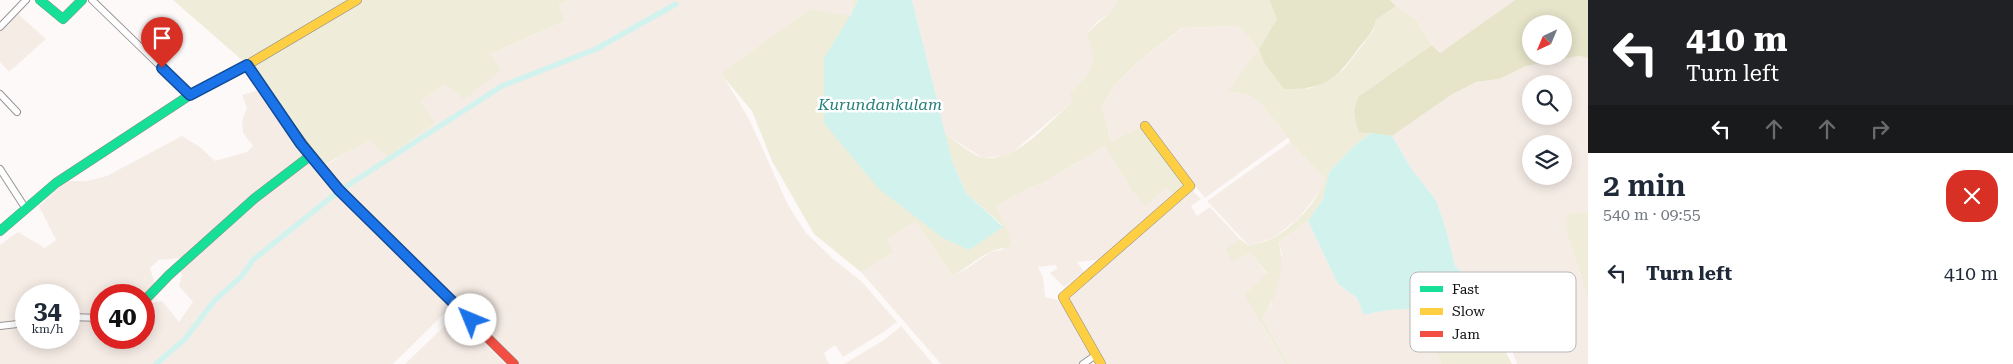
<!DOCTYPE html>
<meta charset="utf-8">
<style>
body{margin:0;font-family:"Roboto Serif",serif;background:#f2f2f3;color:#1f2937;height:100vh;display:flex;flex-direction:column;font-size:19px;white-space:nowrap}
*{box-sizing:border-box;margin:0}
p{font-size:16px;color:#747a83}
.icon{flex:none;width:28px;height:28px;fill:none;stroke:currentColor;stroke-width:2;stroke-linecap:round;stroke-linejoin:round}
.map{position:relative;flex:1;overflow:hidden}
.details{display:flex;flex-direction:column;background:#fff;width:425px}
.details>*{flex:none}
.top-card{background:#202124;color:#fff;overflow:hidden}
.needle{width:32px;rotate:224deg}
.buttons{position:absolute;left:1522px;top:15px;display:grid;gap:10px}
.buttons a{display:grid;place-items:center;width:50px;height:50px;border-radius:50%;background:#fff;box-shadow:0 2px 12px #0003;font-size:25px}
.speed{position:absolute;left:15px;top:284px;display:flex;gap:10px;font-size:25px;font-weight:700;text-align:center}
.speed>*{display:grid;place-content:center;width:65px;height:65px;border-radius:50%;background:#fff;box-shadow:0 2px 12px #0003;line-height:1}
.speed small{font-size:12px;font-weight:400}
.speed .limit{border:8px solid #d22;background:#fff;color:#111}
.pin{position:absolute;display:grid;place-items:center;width:42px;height:42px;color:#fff;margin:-51px -21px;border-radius:50% 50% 50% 0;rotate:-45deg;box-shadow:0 0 5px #0007}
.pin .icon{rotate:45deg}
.me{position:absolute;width:55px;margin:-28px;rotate:315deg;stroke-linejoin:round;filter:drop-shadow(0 0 4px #0008)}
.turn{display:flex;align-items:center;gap:18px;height:105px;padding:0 15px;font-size:22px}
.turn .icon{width:65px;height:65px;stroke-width:2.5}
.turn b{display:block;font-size:35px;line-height:42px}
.lanes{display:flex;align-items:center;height:48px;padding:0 15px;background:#0003;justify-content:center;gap:25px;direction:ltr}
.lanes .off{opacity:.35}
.round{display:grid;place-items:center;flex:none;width:52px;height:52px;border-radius:20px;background:#f2f2f3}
.headline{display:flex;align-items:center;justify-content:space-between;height:85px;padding:0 15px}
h1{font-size:30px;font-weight:600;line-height:38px}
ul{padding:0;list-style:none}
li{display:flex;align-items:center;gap:15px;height:70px;padding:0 15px}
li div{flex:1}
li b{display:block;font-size:19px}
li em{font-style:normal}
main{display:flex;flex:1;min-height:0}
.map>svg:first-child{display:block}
.farmland{fill:#f6ece6;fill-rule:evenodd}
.green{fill:#efedda}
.forest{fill:#e6e5ca;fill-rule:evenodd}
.water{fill:#d2f2ed}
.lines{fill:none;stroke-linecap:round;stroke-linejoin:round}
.canal{stroke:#d2f2ed;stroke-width:5.5}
.street-casing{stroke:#979595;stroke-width:8}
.fast-casing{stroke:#8d8c8c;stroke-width:10}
.slow-casing{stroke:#8d8c8c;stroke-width:10}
.jam-casing{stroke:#8d8c8c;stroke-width:10}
.street{stroke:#fffefe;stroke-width:6}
.fast{stroke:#16e098;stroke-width:9}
.slow{stroke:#ffcf43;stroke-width:9}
.jam{stroke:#f24e42;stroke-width:9}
.route-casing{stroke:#114b97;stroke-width:12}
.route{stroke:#1a73e8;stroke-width:9}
.labels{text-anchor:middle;stroke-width:5;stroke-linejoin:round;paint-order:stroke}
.water-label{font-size:16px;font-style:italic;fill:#258178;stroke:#fff}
.key{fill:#fff;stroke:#b8b8b8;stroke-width:1}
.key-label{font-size:14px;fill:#111}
</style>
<main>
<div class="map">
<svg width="1588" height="364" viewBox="0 0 1588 364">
<rect width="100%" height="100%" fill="#fcf9f8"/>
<path class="farmland" d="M570,0H854L850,16L722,74L749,119L788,205L806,233L832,258L862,282L897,322L885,331L843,357L835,345L824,353L829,364H515L456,302L393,364H0V327L26,323V338H69V295H26V320L0,323V245L18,232L45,248L56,240L39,206L67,181H87L107,176L182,136L200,147L215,161L247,152L253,146L243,133L242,120L247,108L242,95L258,90L280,121L323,177L326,165L370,139L445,83L464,100L490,54L565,21L559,5ZM193,257L178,268L182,275L179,286L193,302L179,322L162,301L149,303L144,302V338H101V295H144V297L156,288L150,268L159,260Z
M912,0H1119L1113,11L1096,23L1087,33L1093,51V66L1072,102L1015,150L1004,156L983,158L944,134Z
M1390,0H1515L1440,53L1432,45L1416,19L1396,6Z
M18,14L46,39L9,72L0,62V32Z
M1236,26L1248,36L1259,50L1229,91L1247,95L1259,101L1289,137L1205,198L1155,136L1149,124L1111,141L1102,106L1114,86L1139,61L1183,28Z
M1579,56L1588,58V211L1568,214L1566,231L1588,297V364H1517L1508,339L1503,307L1489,290L1474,283L1455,266L1446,229L1436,200L1411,168L1392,136L1451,95L1476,82L1499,79L1526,66ZM1531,84H1564V116H1531ZM1531,144H1564V176H1531Z
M1290,142L1325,179L1321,190L1299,218L1273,238L1249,246L1207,201Z
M1105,146L1145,205L1166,188L1175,196L1191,189L1201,199L1191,206L1197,216L1210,207L1240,239L1225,249L1250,253L1267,274L1244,295L1286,364H1105L1066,297L1103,259L1077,262L1084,272L1064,287L1050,273L1058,268L1055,265L1038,267L1043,277L1045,297L1058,300L1069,313L1093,354L1079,364H941L861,272L894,252L885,239L916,222L952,276L966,269L992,251L1003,250L1001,219L996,207L1029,188L1043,183Z
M1308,221L1338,284L1357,298L1364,315L1389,309H1413L1422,329L1434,343L1441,364H1289L1262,318L1271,305L1282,254L1279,242Z
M457,314L505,364H405Z
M901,326L933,364H844L884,340Z"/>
<path class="green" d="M173,0H349L243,61Z
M363,0H570L559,5L565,21L490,54L501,70L464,100L445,84L421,101L435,123L387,157L370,140L326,164L330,173L327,175L250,67Z
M854,0H858L850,16L915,216L943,238L1003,226L966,193L952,161L944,134C953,139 976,158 985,158C1020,160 1047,123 1072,102L1070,94C1093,69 1098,66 1087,34C1099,20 1110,17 1119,0H1269L1277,19L1272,29L1308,89L1329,81L1344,69L1373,31L1376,20L1396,6L1416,19L1432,45L1359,96L1371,133L1353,147L1329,172L1323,199L1308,221L1279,242C1285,269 1278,296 1262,318L1289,364H1286L1244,295L1267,273L1250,253L1232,261L1225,249L1240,239L1249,246C1257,243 1267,242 1275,237C1296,224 1317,203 1325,179L1290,142L1288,137L1259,101L1247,95L1228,91L1258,50L1248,36L1236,26L1182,28L1139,61L1114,86L1102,106L1111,141L1143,126L1187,185L1175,196L1166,188L1145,206L1131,189L1105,146L1043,183L1029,188L996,207L1008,231L1012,245C1002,250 997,248 990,252C977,258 966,269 952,276L916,222L886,239L894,252L861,272L814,234L772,161L752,111L721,74L810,9L850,16Z
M1588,211V297L1566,231L1567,214Z
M1489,290L1498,310L1502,345L1512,364H1441L1434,343L1422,329L1413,309L1434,311L1471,322L1490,303Z"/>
<path class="forest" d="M1269,0H1390L1396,6L1376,20C1372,35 1367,37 1358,49C1334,82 1325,89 1284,89L1265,64L1259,50L1277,19Z
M1515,0H1588V58L1579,56L1526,66L1499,79L1476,82L1451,95L1392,136L1359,132C1354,116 1352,111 1359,96L1432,45L1440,53ZM1531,24H1564V56H1531Z"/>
<path class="water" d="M858,0H912L952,161L966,193L1003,227L969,250L943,238L879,189L824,123V58L850,16Z
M1371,133L1392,136L1411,168L1436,200L1446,229L1455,266L1474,283L1489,290L1490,303L1480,317L1471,322C1432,308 1404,305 1364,315L1357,298L1338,284L1308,221L1323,199L1329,172L1353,147Z"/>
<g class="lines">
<path class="canal" d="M156,364L185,339L215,300L241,277L253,260L339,191L502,86L596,49L676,4"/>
<g class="street-casing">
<path id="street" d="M92,0L190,95
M0,27L26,0
M0,94L17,112
M0,169L26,209
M69,317L101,318
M0,326L26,323
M1083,364L1096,355"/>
</g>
<g class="fast-casing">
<path id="fast" d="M40,0L63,19L82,0
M0,231L56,183L190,95
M144,301L169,275L255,198L310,156"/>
</g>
<g class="slow-casing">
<path id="slow" d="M247,65C284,119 319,171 366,217
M190,95L247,65L357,0
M1101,364L1063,297L1190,186L1145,126"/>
</g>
<g class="jam-casing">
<path id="jam" d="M366,217L514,364"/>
</g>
<use href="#street" class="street"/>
<use href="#fast" class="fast"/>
<use href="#slow" class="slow"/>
<use href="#jam" class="jam"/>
</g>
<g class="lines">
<g class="route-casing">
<path id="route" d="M162,68L190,95L247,65L301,144L339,190L471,320"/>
</g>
<use href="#route" class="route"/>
</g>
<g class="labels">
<g class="water-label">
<text x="880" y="110">Kurundankulam</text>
</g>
</g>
<rect x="1410" y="272" width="166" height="80" rx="8" class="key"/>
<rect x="1420" y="286" width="23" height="6" fill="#16e098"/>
<rect x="1420" y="308" width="23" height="7" fill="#ffcf43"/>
<rect x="1420" y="331" width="23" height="6" fill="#f24e42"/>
<g class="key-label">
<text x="1452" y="294">Fast</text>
<text x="1452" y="316">Slow</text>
<text x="1452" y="339">Jam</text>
</g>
</svg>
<div class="buttons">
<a><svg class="needle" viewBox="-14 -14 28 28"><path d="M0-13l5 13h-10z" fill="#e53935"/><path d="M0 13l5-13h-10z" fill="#747a83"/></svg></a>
<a><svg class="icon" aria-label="search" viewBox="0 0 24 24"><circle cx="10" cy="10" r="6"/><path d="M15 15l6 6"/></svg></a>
<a><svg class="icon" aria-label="layers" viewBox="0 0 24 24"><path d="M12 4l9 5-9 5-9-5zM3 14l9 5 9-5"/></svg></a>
</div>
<div class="speed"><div>34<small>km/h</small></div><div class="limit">40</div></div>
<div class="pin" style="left:162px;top:68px;background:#d93025"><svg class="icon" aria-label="arrive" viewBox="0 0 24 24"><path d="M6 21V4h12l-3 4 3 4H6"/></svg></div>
<svg class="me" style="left:471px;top:320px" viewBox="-20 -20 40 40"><circle r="19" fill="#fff"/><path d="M0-13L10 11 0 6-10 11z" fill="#1a73e8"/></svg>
</div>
<section class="details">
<div class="top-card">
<div class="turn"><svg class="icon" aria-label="left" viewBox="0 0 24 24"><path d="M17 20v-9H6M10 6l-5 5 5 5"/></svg><div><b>410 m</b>Turn left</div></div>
<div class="lanes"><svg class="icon" aria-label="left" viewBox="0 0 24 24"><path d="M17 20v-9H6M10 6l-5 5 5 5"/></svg><svg class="icon off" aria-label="ahead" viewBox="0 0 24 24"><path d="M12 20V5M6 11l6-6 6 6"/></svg><svg class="icon off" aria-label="ahead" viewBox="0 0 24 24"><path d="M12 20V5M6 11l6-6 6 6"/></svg><svg class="icon off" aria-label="right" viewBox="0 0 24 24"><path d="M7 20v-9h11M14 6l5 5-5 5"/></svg></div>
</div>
<div class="headline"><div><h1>2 min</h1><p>540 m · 09:55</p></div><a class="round" style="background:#d93025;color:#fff"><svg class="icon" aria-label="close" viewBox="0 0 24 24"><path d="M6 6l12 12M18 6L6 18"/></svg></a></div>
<ul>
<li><svg class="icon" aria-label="left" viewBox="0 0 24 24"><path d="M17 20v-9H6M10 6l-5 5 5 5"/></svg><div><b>Turn left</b></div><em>410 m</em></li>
</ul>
</section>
</main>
